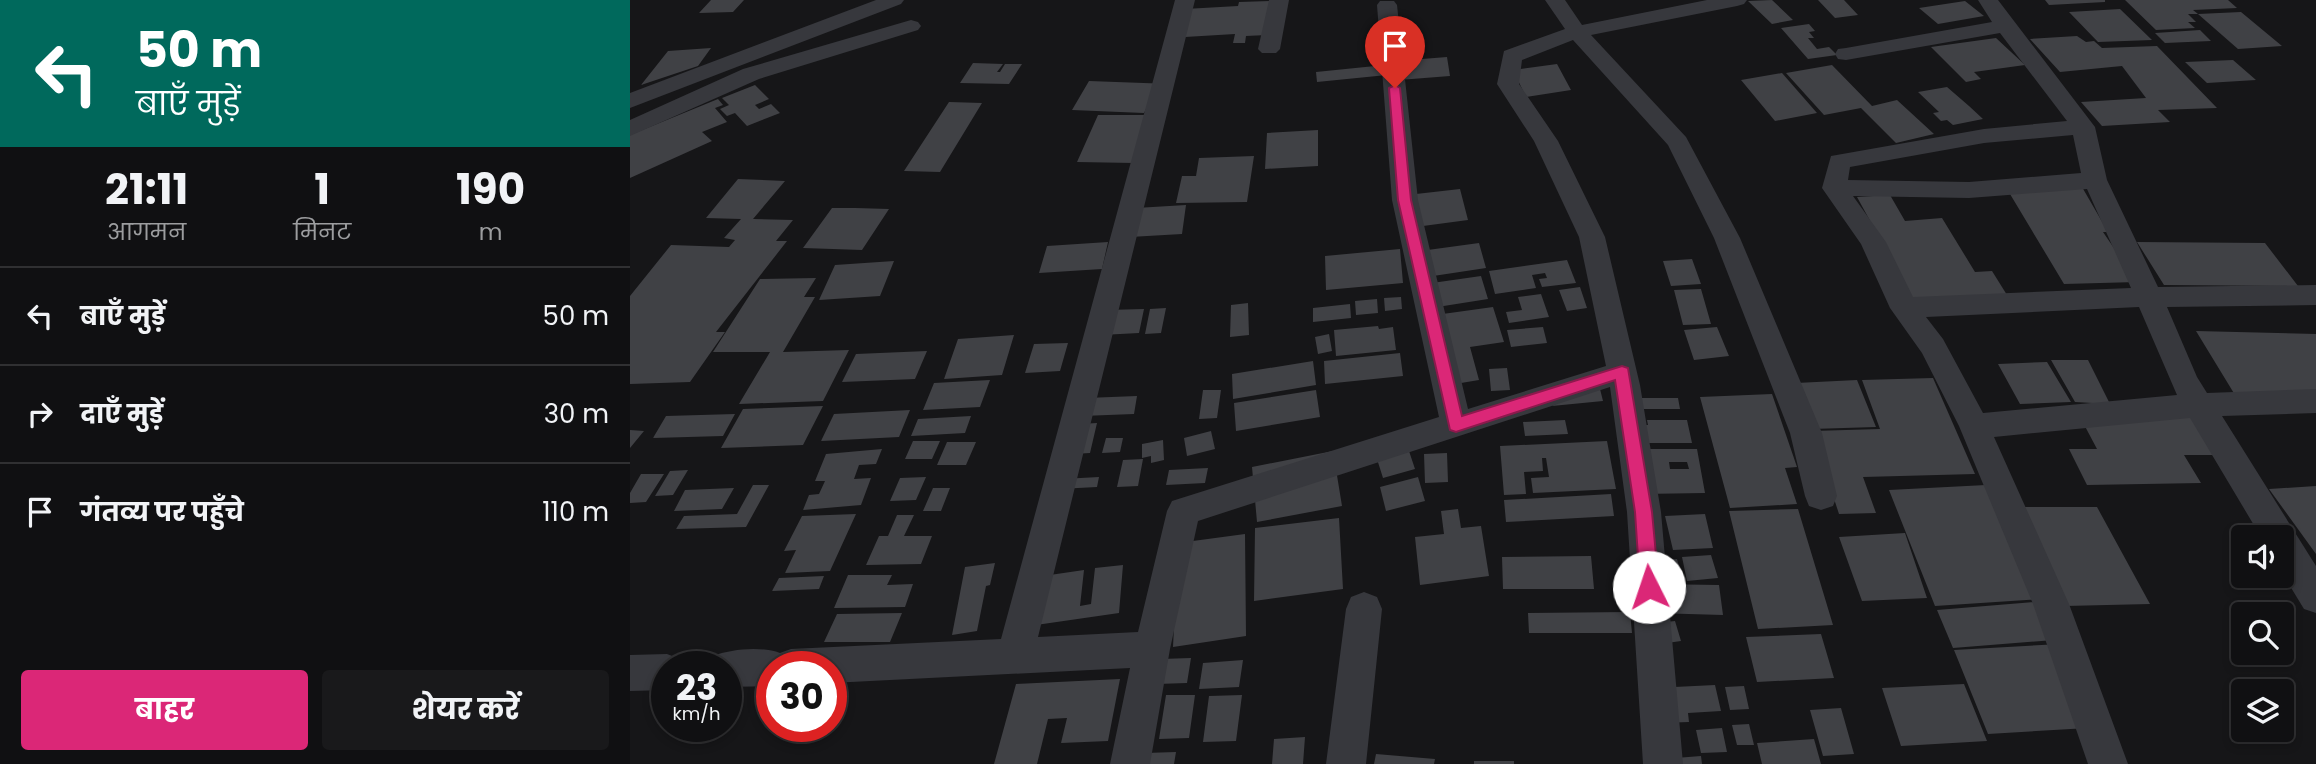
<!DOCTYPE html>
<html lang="hi">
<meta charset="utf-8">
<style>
body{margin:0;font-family:Poppins,"Noto Sans Devanagari",sans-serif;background:#19191b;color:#f1f3f6;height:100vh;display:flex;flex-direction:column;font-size:26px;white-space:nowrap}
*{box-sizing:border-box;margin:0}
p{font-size:23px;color:#9c9d9f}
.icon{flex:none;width:38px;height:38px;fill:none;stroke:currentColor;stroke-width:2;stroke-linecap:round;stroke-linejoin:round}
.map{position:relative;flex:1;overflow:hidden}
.panel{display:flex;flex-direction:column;background:#101012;width:630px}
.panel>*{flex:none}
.banner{background:#00695c;color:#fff;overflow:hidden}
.controls{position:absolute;left:1601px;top:525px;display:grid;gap:14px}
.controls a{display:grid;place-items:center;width:63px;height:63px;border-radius:7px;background:#101012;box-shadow:0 4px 10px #0003,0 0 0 2px #303032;font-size:35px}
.speed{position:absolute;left:21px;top:651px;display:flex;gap:14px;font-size:35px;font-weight:700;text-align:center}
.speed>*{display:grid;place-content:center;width:91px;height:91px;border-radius:50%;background:#101012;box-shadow:0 4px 10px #0003,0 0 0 2px #303032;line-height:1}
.speed small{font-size:18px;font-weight:400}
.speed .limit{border:10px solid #d22;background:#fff;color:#111}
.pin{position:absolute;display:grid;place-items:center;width:60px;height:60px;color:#fff;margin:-72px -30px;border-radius:50% 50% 50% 0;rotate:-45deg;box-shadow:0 0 7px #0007}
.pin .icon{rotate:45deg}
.me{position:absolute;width:77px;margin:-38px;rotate:356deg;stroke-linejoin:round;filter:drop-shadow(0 0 5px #0008)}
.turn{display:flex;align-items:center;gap:24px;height:147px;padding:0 21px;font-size:32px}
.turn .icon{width:91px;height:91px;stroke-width:2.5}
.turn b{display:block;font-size:49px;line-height:60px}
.eta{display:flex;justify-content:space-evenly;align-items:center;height:119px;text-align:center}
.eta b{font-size:42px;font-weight:700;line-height:49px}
.primary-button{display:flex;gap:14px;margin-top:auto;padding:14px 21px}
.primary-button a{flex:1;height:80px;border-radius:7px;background:#db2777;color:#fff;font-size:28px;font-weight:700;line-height:80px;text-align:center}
.primary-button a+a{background:#19191b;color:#f1f3f6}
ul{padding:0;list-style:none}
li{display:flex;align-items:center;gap:21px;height:98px;padding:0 21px;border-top:2px solid #303032}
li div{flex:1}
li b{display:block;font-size:26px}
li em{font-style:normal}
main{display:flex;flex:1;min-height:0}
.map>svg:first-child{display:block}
.building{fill:#404145;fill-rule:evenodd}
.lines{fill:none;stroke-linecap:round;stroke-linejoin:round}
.minor{fill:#37383d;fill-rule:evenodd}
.route{fill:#db2777;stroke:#8e194d;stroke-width:2}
</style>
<main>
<section class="panel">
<div class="banner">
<div class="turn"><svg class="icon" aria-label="left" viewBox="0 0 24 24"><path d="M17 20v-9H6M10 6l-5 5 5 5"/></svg><div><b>50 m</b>बाएँ मुड़ें</div></div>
</div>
<div class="eta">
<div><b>21:11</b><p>आगमन</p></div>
<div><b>1</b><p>मिनट</p></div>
<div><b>190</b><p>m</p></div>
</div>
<ul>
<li><svg class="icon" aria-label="left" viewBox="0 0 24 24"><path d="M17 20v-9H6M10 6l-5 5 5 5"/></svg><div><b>बाएँ मुड़ें</b></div><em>50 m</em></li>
<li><svg class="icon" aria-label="right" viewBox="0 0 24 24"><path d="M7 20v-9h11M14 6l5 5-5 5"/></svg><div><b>दाएँ मुड़ें</b></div><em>30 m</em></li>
<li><svg class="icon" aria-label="arrive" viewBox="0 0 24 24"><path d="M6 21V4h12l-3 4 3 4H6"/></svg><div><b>गंतव्य पर पहुँचे</b></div><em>110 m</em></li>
</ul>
<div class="primary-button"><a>बाहर</a><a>शेयर करें</a></div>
</section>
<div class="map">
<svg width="1686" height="764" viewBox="0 0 1686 764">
<rect width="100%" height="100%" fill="#161618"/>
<path class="building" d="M81,0H114L103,12L69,13Z
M1142,0L1163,20L1142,24L1118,1Z
M1188,0H1214L1228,15L1205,18Z
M1415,0H1475V2L1419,5Z
M1495,0H1598L1607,8L1563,10L1568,14H1558L1566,22H1558L1565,28L1526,30Z
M640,1L637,35L616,36L615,43H603L605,34L555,37V9L608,6L609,2Z
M1335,1L1354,16L1308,24L1289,8Z
M1490,9L1522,40L1468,42L1439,12Z
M1611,12L1652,46L1608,49L1568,14Z
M1179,24L1185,31L1179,32L1184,38H1178L1187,49L1199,47L1207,55L1178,59L1151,28Z
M1570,30L1581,41L1535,43L1525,33Z
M1447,36L1456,42L1464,41L1472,48L1527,46L1587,108L1528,110L1540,122L1472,126L1451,102L1516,98L1492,66L1430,72L1400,39Z
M1366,38L1395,65L1344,72L1351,79L1336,82L1301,47Z
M81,48L68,66L11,85L38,51Z
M817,57L820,76L769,80L767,61Z
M1603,60L1626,80L1577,83L1555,62Z
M343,63L373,64L367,72H370L375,64H392L379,84L330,83Z
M927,64L941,90L896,97L883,70Z
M755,65L757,75L687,82L686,72Z
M1202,65L1242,106L1267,100L1304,134L1266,143L1231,108L1194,115L1156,73Z
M1152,73L1187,113L1145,121L1111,80Z
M459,81L541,84L521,99L514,113L442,110Z
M125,85L139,99L125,105L129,109L141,104L150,113L117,126L105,113L97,116L90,109L99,105L92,98Z
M1317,87L1339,106L1353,119L1323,125L1317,120L1311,121L1303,113L1309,112L1288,92Z
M88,99L93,105L85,108L97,122L72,132L82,141L0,178V135Z
M319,102L352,103L310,172L274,171Z
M468,115H523L504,163L447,162Z
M688,130V166L635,169L637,133Z
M624,156L617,202L546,203L552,176H566L569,158Z
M108,179L155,181L123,219L163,220L146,241H157L86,332H95L60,382L0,384V296L41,245L99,247L105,240L94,238L111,219L76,218Z
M1452,187L1478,232H1473L1507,282L1434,284L1377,189Z
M830,189L838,220L793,226L786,194Z
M1260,195L1275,221L1312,218L1345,272L1362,271L1377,295L1284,301L1227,197Z
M556,205L552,234L500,237L506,208Z
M202,208H225L259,209L232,250L173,248Z
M478,242L472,269L409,273L417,246Z
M1507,242L1635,243L1668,286L1534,285Z
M849,243L856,268L790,278L783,252Z
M770,249L773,283L696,290L695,256Z
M1062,259L1071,284L1041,286L1033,261Z
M937,260L946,283L912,287L909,279L917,278L915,273L902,275L906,288L865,294L859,271Z
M264,261L250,296L189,300L205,265Z
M851,276L858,299L801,308L795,284Z
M186,278L174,297H185L153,352L219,350L193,401L109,404L140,352H83L130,279Z
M950,287L957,308L937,311L929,290Z
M1071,289L1081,324L1053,325L1044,290Z
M911,294L919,317L879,323L876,312L892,310L888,297Z
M771,297L772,309L755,311L754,298Z
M747,299L748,313L726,315L725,301Z
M618,303L619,335L600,337L601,305Z
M720,304L721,318L683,322V308Z
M863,307L874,342L840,347L849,380L807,387L791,317Z
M536,308L531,333L515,334L520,309Z
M514,309L509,333L471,335L477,310Z
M748,326L749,329L763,327L766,350L706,356L704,330Z
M913,327L917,343L881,347L877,330Z
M1087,327L1099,356L1064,360L1054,330Z
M1566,331L1686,334V392L1605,395Z
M699,334L702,351L688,354L685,337Z
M384,335L372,375L314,379L328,339Z
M438,343L430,371L395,373L404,344Z
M297,351L285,379L212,382L226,354Z
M770,353L773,376L695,384L694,361Z
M1421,360H1458L1480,404L1445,402Z
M683,361L686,385L603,399L602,374Z
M1417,362L1441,402L1390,404L1368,364Z
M877,368L880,390L861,391L859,369Z
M1303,378L1345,474L1233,477L1246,513L1209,514L1182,431L1250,429L1232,380Z
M360,380L350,407L293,410L304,383Z
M1227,380L1246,427L1182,429L1166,383Z
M968,381L973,401L922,406Z
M573,390H591L587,418L569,419Z
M686,390L690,417L606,431L604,403Z
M1142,394L1167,467L1155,468L1167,504L1100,508L1070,397Z
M507,396L504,414L452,416L456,398Z
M1006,398H1048L1050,409H1008Z
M193,406L173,445L91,448L113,409Z
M280,410L269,437L191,441L204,414Z
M105,414L93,436L23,438L36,416Z
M1563,414L1589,455H1554L1571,483L1457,485L1439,449H1467L1449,415Z
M341,416L335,433L281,436L288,419Z
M935,420L938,434L895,436L893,422Z
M1017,420H1057L1062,443H998L995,425H1018Z
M467,423L460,453L425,455L433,425Z
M0,430L14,431L0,448Z
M581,431L585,449L557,456L554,438Z
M476,438H493L490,452L472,453Z
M533,440L534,460L521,463V456L512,458V444Z
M283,441H310L302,459H275Z
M977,441L986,489L903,493L901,478L919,477L916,458H912L913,471L894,472L896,494L874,495L870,446Z
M317,442H346L336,465H307Z
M252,449L246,464L229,465L224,479L241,478L231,505L173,510L179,495L189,494L195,481H185L196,454Z
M1005,449H1067L1075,493L1012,494ZM1039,462H1057L1059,469H1040Z
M703,451L712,506L627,522L622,467Z
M779,451L785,469L753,478L747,459Z
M817,453L818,482L795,483L794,454Z
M513,459L508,486L487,487L493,460Z
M578,468L575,483L536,485L539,470Z
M58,470L43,495L25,496L40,471Z
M11,474H34L16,502L0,503V493Z
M296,477L286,500L260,501L270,478Z
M469,477L467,487L429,489L432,479Z
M788,477L795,501L756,511L750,487Z
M123,485H139L116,527L46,529L54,516L107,514Z
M1356,485L1412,599L1305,606L1259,490Z
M1686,486V554L1639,489Z
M104,488L92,509L44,511L55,490Z
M303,488H320L311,511H293Z
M981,494L984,516L876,522L874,500Z
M1390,507H1467L1520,604L1435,606Z
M828,509L831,528L851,526L859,576L790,585L785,537L814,534L811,511Z
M1168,509L1203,625L1128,629L1099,511Z
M226,514L200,571L155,573L166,550L154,551L172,516Z
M1075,514L1083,548L1043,550L1035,516Z
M267,515H284L274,536H302L291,564L236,565L249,536H258Z
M709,518L713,589L624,601L625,528Z
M1275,533L1297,598L1232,601L1209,537Z
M615,534L616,636L543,647L548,543Z
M1081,555L1088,578L1057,581L1052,557Z
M961,556L964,589H873L872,557Z
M1047,559L1051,574L1017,578L1013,562Z
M365,563L360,585L356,586L347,631L322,635L335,567Z
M493,565L489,613L406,625L413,576L454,570L450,606L461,604L465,568Z
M218,575H262L257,585L283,584L275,607L204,608Z
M194,576L189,589L142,591L149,578Z
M1022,584L1089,585L1093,615L1024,613Z
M1405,602L1424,640L1323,648L1307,610Z
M1000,612L1002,633H899L898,613Z
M272,613L260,642H194L207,614Z
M1045,621L1051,641L1023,645L1018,624Z
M1191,634L1204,678L1127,682L1116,637Z
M1430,644L1458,728L1358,734L1324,650Z
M561,658L557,683L527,684L531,659Z
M613,660L609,687L569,689L573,663Z
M490,679L478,741L431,743L437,718L418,719L407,764H364L386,684Z
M1334,684L1357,741L1271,746L1252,688Z
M1085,685L1091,711L1058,713L1059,722L1031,723L1024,688Z
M1114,686L1119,709L1100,710L1095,687Z
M536,695H565L559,738L529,739Z
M612,695L606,741L573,742L579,696Z
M1211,708L1224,754L1193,756L1180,710Z
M1119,724L1124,745H1107L1102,725Z
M1092,728L1097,752L1071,753L1066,730Z
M675,737L673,764H642L644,739Z
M1184,739L1191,764H1132L1127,743Z
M546,752L544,764H513L515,753Z
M746,754L805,759L804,764H744Z
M1071,756L1072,764H1034L1033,759Z
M844,761H884V764H844Z"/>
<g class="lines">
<path class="minor" d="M246,0H274L271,4L0,108V93Z
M545,0H565L408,637L508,632L537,511L542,501L809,417L762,200L747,5L750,1H764L767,5L788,200L838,409L976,366L949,237L904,141L867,84L874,51L935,29L915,0H935L952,25L1077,0H1117L1114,4L1107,6L961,35L1056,137L1110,238L1192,433L1207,496L1203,506L1191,510L1179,506L1175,496L1160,433L1084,238L1038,145L943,40L892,60L889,84L928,141L975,237L1010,385L1031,512L1053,764H1013L997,512L980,387L568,521L540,649L520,764H480L500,668L201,683V667H142V686L96,687V667H78L83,656C101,649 131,646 150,653L161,649L371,639Z
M639,0H659L650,49L646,53H632L628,49Z
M1348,0H1368L1465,127L1477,180L1528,287L1686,285V305L1537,307L1567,377L1577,393L1686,389V413L1592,416L1686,566V613L1674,609L1652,573V537H1631L1560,418L1364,437L1439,604L1498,764H1458L1403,604L1329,426L1292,353L1260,308L1231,244L1192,188L1201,156L1354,129L1437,121L1370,33L1216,60L1208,59L1205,54L1208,49L1216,48L1362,22ZM1443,135L1451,173L1339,182L1218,180L1220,167L1354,143ZM1457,189L1501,288L1283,297L1256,242L1223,196L1339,198ZM1509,307L1547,395L1353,413L1313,339L1296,317Z
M281,20L288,22L291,26L288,30L129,79L0,136V120L113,69Z
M734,592L747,597L752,609L736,764H696L716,609L721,597Z
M37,654L50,659L53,667H37V690L0,691V655Z"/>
</g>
<path class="route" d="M765,85L770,88L781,200L832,416L992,366L998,368L1022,512L1029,587L1026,594L1019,596L1013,594L1010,587L1005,512L985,380L826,432L820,430L768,200L759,88Z"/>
</svg>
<div class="controls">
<a><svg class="icon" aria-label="sound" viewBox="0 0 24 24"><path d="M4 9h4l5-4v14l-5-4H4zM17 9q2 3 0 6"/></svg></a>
<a><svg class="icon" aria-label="search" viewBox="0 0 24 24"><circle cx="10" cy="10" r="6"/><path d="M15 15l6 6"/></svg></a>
<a><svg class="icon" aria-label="layers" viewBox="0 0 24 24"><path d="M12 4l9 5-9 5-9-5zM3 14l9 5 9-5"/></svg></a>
</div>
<div class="speed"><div>23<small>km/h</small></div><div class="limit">30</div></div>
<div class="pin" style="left:765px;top:88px;background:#d93025"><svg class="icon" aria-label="arrive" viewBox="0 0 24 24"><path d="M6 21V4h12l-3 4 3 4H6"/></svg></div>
<svg class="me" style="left:1019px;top:587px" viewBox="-20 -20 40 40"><circle r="19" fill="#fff"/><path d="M0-13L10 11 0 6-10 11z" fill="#db2777"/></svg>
</div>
</main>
